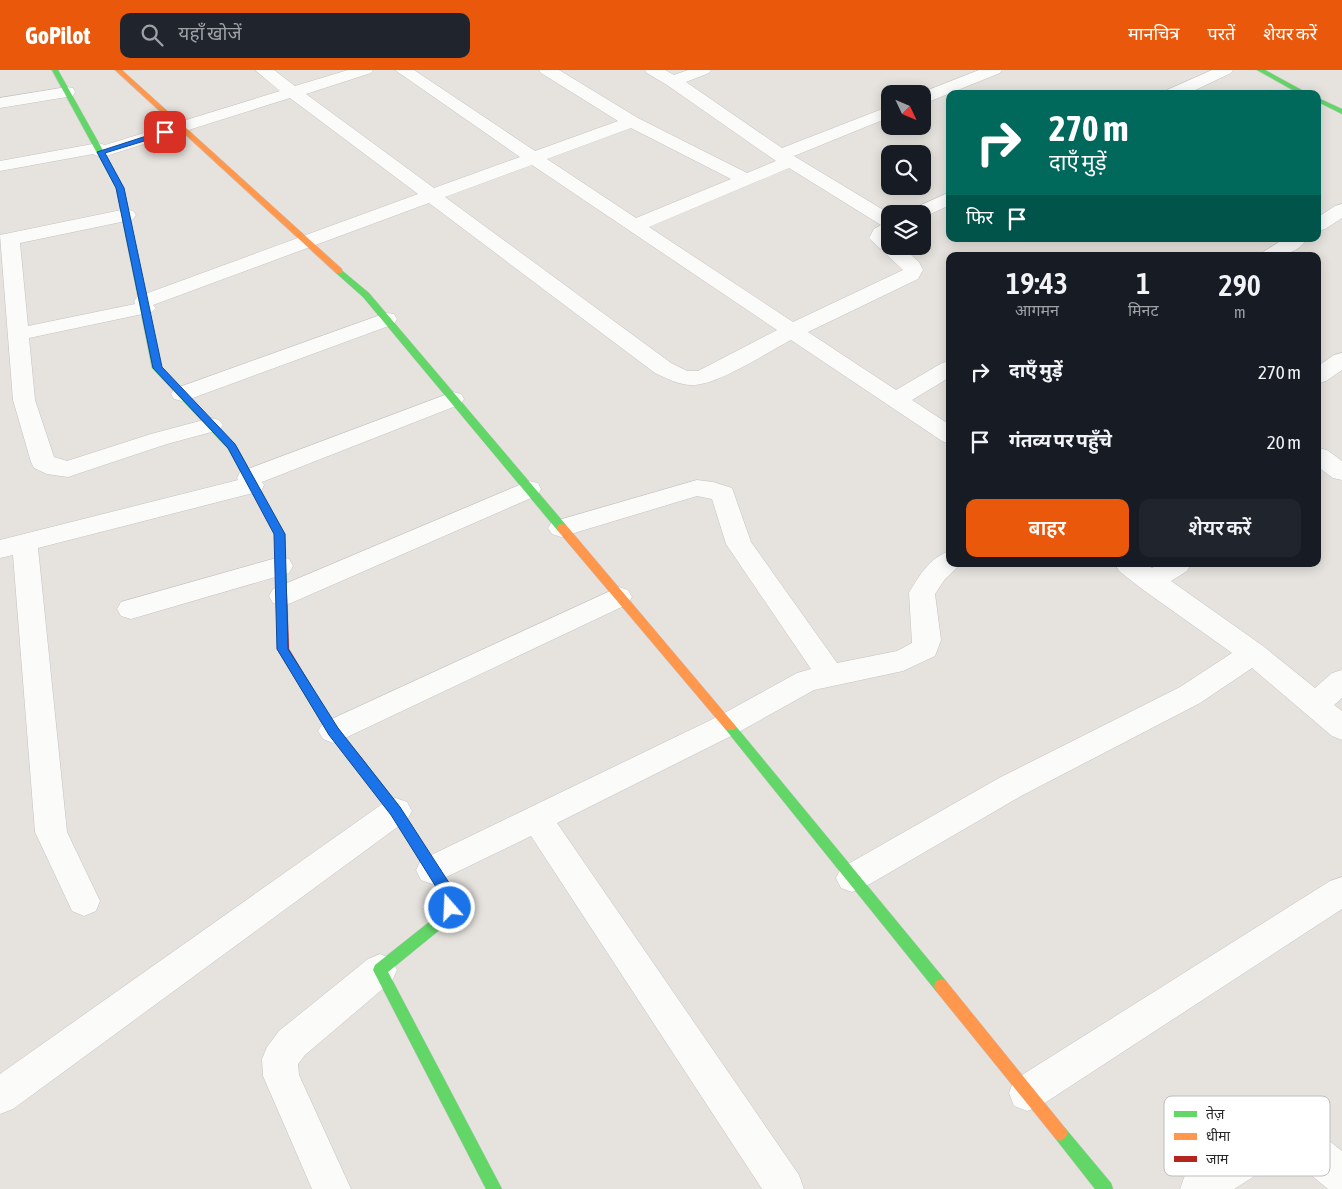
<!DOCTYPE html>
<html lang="hi">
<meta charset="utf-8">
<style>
body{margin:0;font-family:"Asap Condensed","Noto Sans Devanagari",sans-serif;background:#20242c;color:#f1f3f6;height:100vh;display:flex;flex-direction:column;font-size:19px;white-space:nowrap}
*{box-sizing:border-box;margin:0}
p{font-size:16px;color:#9ea1a6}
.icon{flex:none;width:28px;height:28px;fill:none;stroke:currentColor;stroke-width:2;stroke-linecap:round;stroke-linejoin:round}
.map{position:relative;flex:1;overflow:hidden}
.panel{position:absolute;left:946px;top:182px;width:375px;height:315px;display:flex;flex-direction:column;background:#171b24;border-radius:10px;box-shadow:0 2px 12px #0003}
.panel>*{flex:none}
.banner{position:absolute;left:946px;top:20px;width:375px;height:152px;border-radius:10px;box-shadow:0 2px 12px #0003;background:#00695c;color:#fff;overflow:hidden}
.needle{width:32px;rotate:134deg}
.controls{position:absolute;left:881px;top:15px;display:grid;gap:10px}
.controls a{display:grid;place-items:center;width:50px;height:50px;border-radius:10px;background:#171b24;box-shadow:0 2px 12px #0003;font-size:25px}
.pin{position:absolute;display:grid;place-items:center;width:42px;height:42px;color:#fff;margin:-21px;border-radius:10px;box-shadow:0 2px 8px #0006}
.me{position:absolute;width:55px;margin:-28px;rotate:341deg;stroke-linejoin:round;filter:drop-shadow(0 0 4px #0008)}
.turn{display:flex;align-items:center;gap:18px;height:105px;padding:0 20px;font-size:22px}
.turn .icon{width:65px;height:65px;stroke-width:2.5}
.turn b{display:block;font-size:35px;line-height:42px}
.then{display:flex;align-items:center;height:48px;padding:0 20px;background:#0003;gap:10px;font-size:19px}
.eta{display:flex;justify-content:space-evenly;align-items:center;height:85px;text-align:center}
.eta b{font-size:30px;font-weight:600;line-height:35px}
.action{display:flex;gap:10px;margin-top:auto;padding:10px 20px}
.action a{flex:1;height:58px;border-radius:10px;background:#ea580c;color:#fff;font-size:20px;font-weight:600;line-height:58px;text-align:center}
.action a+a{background:#20242c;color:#f1f3f6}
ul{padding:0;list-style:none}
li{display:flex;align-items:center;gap:15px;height:70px;padding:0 20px}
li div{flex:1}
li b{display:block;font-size:19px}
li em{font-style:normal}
header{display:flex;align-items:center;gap:30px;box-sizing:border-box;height:70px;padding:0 25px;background:#ea580c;color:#fff}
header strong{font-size:24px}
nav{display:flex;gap:28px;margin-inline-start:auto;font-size:18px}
.search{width:350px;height:45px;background:#20242c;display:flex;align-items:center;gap:12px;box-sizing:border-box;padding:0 18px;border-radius:10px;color:#9ea1a6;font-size:19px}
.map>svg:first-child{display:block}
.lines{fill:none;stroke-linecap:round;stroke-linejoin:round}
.street-casing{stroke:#c4c2c3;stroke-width:1}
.fast-casing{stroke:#c4c2c3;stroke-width:1}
.slow-casing{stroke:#c4c2c3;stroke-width:1}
.jam-casing{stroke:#c4c2c3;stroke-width:1}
.street{fill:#fbfbfa;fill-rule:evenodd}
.fast{fill:#63d668;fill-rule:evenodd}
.slow{fill:#ff974d;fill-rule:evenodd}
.jam{fill:#b3261e;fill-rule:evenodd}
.route{fill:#1a73e8;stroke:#114b97}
.key{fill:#fff;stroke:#bebebe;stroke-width:1}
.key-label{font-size:14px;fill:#282828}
</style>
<header>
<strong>GoPilot</strong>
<div class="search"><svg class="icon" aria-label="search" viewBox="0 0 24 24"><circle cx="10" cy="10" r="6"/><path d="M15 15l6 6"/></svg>यहाँ खोजें</div>
<nav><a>मानचित्र</a><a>परतें</a><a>शेयर करें</a></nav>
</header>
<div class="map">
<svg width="1342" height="1119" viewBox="0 0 1342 1119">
<rect width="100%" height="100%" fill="#e6e3de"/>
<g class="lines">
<g class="street-casing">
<path id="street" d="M255,0H274L295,16L348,0H373L371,3L306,24L434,118L520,87L395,0H414L535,81L618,51L541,3L539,0H559L638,48L747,103L776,91L667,15L647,3L645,0H665L674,5L688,0H711L709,3L686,12L782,78L890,36V47L794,86L890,144V176H901L919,192L923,200L918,209L808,262L896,320L942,293L950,291V307L912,330L950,355V374L942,371L791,270C766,283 718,315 692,315C679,315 666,308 655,303L429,133L153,235L156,238L152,242L29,268L35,330L54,387L67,391L151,364L211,348L219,350L223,355L219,360L167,374L68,407L47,404L34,398L31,392L13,330L0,165L126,139L133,141L136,145L133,149L126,151L20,173L28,256L135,234L134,231L137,227L418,124L290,28L106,86L100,87L93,84L0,101V91L98,73L105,75L280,21ZM631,58L731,109L636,148L547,89ZM532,95L777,260L698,301H687L671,293L445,127ZM789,98L881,155L874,159L869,168L903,200L793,252L649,157Z
M979,0H1002L1000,3L928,32L922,33V24H918Z
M1212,0H1233L1231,3L1187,24H1165L1167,20Z
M67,17L73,18L75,22L73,26L0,38V28Z
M950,122V135L922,148V144H908L910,140Z
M1342,134V148L1325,159L1318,161V147L1335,136Z
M1284,169H1307C1295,186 1278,186 1260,186L1263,182Z
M386,243L394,244L397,249L394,254L190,329L182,331L174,329L171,324L174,319Z
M1342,283V300L1326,311L1318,313V296L1334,285Z
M453,322L461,324L464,329L461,334L262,412L264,415L261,421L38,478L67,762L100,831L96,841L84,846L72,841L35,762L13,485L0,488V470L238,410L237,408L240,402Z
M1318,378L1327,380L1342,391V410L1333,408L1318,397Z
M697,410L713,412L732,418L751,472L837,593L897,581L912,573L909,523C919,506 930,487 950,481V494H961L945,509L935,524L941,570L935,586L903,601L814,620L737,663L557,753L799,1105L804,1119H762L531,766L432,814L421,810L416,800L421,790L717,647L797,603L811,599L726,474L712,429L697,426L561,467L552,464L548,458L552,452Z
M529,411L538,413L541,419L538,425L291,533L282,536L273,533L269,526L273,519Z
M280,487L289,489L293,496L289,503L131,549L121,546L117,539L121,532Z
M1115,494H1146L1152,498L1159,494H1191L1187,501L1171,511L1263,576L1315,618L1332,603L1342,600V628L1334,635L1342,641V670L1332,666L1252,598L1200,633L1021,726L863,818L852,822L841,818L836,808L841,798L999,708L1180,617L1232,583L1142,519L1119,501Z
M619,517L628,520L632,527L628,534L343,669L333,673L323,669L318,661L323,653Z
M396,728L407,732L412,741L407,750L13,1039L0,1044V1004L385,732Z
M1342,807V839L1040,1036L1027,1041L1014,1036L1009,1023L1014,1010L1330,811Z
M380,884L392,889L397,900L392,911L305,985L298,994L299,1005L351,1119H312L263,1006L262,989L267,977L279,961L368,889Z
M1281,1049C1308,1051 1321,1065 1342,1081V1119H1328L1289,1087H1285L1234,1119H1180L1185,1105L1268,1055Z"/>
</g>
<g class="fast-casing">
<path id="fast" d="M52,0H58L124,118L161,297L237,377L285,464L287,523L286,526L282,527L277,523L275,464L228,379L152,298L116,118Z
M1257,0H1265L1309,24H1300Z
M1318,28L1342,39V44L1318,32Z
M339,198L369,223L566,455L567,458L566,461H558L363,227L336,203V199Z
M730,652L734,654L946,911L948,916L946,921L941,923L936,921L726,660L724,657L726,654Z
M361,691L365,692L400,737L457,827V838L448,853L388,902L502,1119H486L373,900L375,895L438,845L443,837V828L392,745L357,700L355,696L357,692Z
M1060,1055L1065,1058L1111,1113L1113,1119H1095L1055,1068L1052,1063L1055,1058Z"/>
</g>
<g class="slow-casing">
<path id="slow" d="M115,0H122L342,199V203H336Z
M562,454L566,455L734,654L736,657L734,660H726L558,461L557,458L558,455Z
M941,909L946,911L1065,1058L1068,1063L1065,1068L1060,1071L1055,1068L936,921L934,916L936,911Z"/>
</g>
<g class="jam-casing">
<path id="jam" d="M282,519L287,523L289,579L337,658L365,692L367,696L365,700L361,701L357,700L329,664L277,579V523Z"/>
</g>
<use href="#street" class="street"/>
<use href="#fast" class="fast"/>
<use href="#slow" class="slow"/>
<use href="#jam" class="jam"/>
</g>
<path class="route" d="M165,60L169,62L167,64L105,83L124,118L162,297L235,374L285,464L288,579L338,658L400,737L455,822L457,838L455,842L450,844L445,842L443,828L391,745L329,665L277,579L274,464L228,378L153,298L116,118L97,82Z"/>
<rect x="1164" y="1026" width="166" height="80" rx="8" class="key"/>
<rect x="1174" y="1041" width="23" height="6" fill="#63d668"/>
<rect x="1174" y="1063" width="23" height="7" fill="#ff974d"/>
<rect x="1174" y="1086" width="23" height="6" fill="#b3261e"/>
<g class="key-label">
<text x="1206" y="1049">तेज़</text>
<text x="1206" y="1071">धीमा</text>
<text x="1206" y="1094">जाम</text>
</g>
</svg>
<div class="controls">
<a><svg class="needle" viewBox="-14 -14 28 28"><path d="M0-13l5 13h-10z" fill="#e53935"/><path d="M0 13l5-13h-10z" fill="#9ea1a6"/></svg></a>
<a><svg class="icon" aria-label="search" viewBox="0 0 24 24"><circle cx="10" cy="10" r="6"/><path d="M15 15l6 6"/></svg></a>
<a><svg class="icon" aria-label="layers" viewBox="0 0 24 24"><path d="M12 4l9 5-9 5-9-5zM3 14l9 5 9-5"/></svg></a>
</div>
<div class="pin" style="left:165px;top:62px;background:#d93025"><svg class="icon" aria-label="arrive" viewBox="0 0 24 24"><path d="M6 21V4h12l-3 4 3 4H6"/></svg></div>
<svg class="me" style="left:450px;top:838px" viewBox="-20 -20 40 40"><circle r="17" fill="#1a73e8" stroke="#fff" stroke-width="3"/><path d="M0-11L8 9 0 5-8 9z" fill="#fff"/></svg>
<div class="banner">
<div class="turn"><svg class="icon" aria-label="right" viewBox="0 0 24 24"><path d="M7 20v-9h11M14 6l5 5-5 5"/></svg><div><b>270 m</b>दाएँ मुड़ें</div></div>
<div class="then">फिर<svg class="icon" aria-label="arrive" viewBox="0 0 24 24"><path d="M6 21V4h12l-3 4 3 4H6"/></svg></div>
</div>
<section class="panel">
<div class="eta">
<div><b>19:43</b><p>आगमन</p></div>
<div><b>1</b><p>मिनट</p></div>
<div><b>290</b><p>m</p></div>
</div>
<ul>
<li><svg class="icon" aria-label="right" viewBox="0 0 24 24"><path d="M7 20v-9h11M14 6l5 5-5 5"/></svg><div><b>दाएँ मुड़ें</b></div><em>270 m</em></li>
<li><svg class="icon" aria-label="arrive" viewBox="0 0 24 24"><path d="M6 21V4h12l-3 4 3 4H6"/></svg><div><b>गंतव्य पर पहुँचे</b></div><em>20 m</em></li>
</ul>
<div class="action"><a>बाहर</a><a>शेयर करें</a></div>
</section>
</div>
